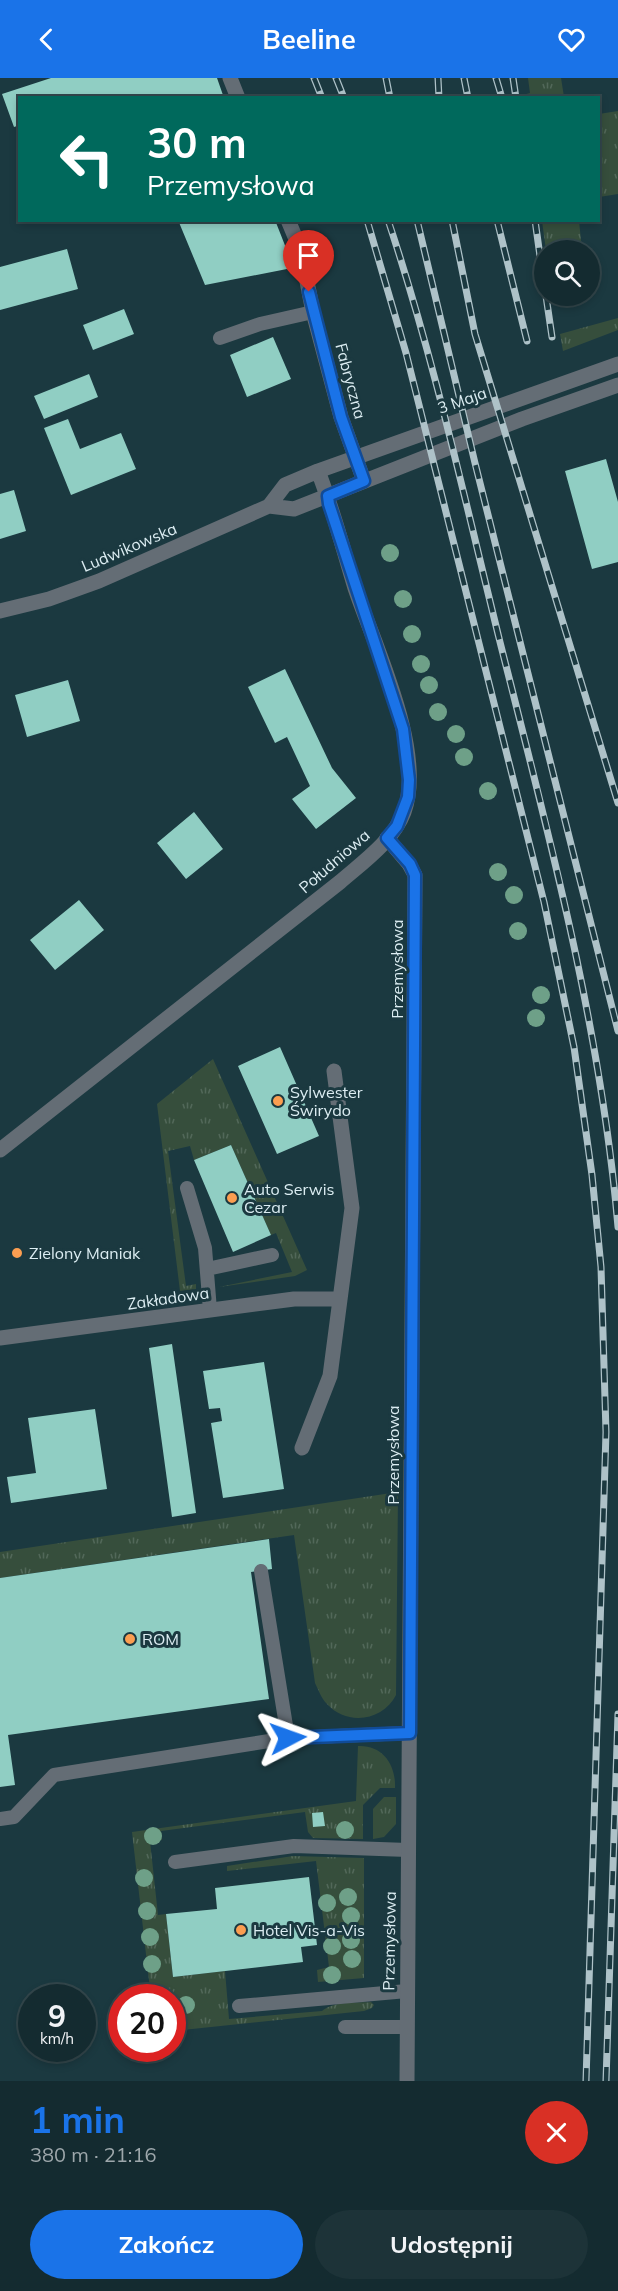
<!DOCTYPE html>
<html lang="pl">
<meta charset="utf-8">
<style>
body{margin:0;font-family:Mulish,sans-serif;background:#1d3338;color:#f1f3f6;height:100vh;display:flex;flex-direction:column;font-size:22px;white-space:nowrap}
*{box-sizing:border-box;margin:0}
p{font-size:20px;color:#9da7ab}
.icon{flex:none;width:33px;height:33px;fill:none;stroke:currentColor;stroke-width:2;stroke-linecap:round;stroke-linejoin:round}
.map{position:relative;height:2003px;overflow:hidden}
.drawer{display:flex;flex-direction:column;background:#142b30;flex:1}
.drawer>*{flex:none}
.hud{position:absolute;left:18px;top:18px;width:582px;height:126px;border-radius:0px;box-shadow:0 3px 9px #0003,0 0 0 2px #33474c;background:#00695c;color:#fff;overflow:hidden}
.buttons{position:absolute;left:534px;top:162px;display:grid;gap:12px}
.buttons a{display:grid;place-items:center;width:66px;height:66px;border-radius:50%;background:#142b30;box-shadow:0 3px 9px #0003,0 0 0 2px #33474c;font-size:30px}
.speed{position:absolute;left:18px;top:1906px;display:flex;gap:12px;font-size:30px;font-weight:700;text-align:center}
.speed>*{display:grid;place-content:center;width:78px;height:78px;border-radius:50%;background:#142b30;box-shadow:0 3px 9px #0003,0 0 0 2px #33474c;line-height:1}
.speed small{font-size:15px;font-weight:400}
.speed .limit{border:9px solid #d22;background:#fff;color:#111}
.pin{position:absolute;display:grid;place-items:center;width:51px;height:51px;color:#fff;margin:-62px -26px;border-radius:50% 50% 50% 0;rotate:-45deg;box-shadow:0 0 6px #0007}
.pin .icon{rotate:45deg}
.me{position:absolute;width:66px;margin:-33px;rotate:86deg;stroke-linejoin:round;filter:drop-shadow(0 0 4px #0008)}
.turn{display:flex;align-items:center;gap:21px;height:126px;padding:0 30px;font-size:27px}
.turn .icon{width:78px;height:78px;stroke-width:2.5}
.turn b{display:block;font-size:42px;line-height:51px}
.round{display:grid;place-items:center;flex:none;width:63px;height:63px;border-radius:32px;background:#1d3338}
.headline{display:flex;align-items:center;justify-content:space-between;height:102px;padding:0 30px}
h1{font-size:36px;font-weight:700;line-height:45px;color:#1a73e8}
.button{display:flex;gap:12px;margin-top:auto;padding:12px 30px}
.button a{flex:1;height:69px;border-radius:36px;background:#1a73e8;color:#fff;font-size:24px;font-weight:700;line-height:69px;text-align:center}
.button a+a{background:#1d3338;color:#f1f3f6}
header{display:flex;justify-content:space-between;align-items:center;height:78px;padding:0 30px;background:#1a73e8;color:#fff;font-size:27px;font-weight:700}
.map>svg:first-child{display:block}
.grass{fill:url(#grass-tufts)}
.building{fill:#90cec3}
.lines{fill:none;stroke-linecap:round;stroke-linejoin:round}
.service{stroke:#646d75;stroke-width:14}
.minor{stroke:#646d75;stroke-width:15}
.tertiary{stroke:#646d75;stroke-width:15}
.rail-casing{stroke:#aec2c8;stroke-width:7}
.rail{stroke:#1b3940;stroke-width:4.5;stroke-dasharray:14;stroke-linecap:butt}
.tree{fill:#6ea088}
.route-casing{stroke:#114b97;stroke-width:15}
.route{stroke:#1a73e8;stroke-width:10}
.poi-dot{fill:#fb9e51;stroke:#1b3940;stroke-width:2}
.labels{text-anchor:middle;stroke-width:6;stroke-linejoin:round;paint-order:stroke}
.street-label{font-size:16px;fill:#dcedf2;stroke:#1b3940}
.poi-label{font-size:16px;fill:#dcedf2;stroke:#1b3940;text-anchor:start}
</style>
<header><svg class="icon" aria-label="back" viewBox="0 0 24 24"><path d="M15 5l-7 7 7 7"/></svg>Beeline<svg class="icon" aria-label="heart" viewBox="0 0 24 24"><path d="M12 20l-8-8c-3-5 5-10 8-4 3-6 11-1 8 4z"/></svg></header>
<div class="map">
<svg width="618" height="2003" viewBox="0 0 618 2003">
<defs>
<pattern id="grass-tufts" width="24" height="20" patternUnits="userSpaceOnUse" patternTransform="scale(1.5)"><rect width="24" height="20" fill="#364e3c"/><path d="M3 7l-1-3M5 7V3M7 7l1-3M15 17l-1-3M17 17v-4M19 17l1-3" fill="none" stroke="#526859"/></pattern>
</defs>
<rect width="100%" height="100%" fill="#1b3940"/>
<path class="grass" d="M528,0H561L564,19H524L523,17L530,15Z
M618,33V116L599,119V36Z
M542,143H579L582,172H546Z
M618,240V252L563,273L560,256Z
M213,981L307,1192L295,1198L219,1209L292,1194L276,1155L271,1157L231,1067L194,1082L190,1068L168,1073L186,1208L196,1206V1211L180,1213L157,1026Z
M398,1414L396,1617C383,1643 347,1648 327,1626C321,1620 319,1613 315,1605L294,1457L0,1500V1474Z
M358,1668C383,1667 396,1687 395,1710H380L363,1727V1761L313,1760L308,1754L305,1734L161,1753L162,1762L150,1763L158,1837L166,1836L173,1899L225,1893L229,1941L322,1933C334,1923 356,1925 371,1924L374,1927L372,1930L364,1933L173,1953L172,1920H151L132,1754L356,1723Z
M384,1719H396V1746L384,1759L373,1761V1731Z
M293,1778L364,1780V1900L318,1904L317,1892L329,1889L316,1783L227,1793V1788Z"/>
<path class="building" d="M51,0H217L224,20H20V47L14,49L2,16Z
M178,142H275L286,170L287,191L205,207Z
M67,171L78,211L0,232V189Z
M124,231L134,256L93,272L83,247Z
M273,259L291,301L247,319L230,277Z
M89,296L98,319L44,341L34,318Z
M68,341L80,371L121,355L136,391L71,417L44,350Z
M606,381L618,424V484L592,491L565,393Z
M14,412L26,453L0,461V416Z
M285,591L332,690L356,720L316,751L292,721L310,708L287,659L275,665L248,609Z
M68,602L80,643L27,659L15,617Z
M194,734L223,771L186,801L157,765Z
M79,822L104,852L55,892L30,862Z
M280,969L319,1058L277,1076L238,988Z
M231,1067L271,1157L233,1174L194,1082Z
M172,1266L196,1435L172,1439L149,1270Z
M264,1284L284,1411L223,1420L211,1345L222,1343L220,1330L209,1331L203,1293Z
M95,1331L107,1411L11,1425L7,1399L36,1395L28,1340Z
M269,1461L272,1491L251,1494L269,1621L8,1657L15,1707L0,1709V1500Z
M323,1734L325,1748L313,1749L312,1735Z
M309,1799L317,1867L301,1869L303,1884L173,1899L166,1836L217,1831L215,1810Z"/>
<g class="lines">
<path class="service" d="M220,260L260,246L313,234
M187,1110L205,1170L210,1232
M207,1191L272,1177
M261,1493L288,1660
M0,1741L14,1739L54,1697L288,1660L409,1655
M175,1784L294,1768L408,1772
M239,1928L407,1913
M345,1949H406"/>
<path class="minor" d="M230,0L238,20
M288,142L301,173L313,234L341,339L364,403
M387,760L409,786L415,797L407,2003
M0,1260L294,1221H340
M302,1370L330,1298L352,1130L334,993"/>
<path class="tertiary" d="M269,428L294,431L522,341L618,307
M0,533L49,521L99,503L269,428L285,407L318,393L618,286
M0,1072L340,804C363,784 393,763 404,734C426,674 375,569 355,510C343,471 333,431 318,393"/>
<g class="rail-casing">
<path id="rail" d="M314,0L322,20
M336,0L344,20
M386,0L390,20
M438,0L439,20
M464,0L468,20
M496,0L502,20
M513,0L516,20
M367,142L406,275L544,824L574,969L592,1097L601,1189L606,1354L586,2003
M388,142C434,280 465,423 500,564C549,758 601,950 618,1149
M417,142L475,385L618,953
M452,142L475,256L618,725
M497,142L527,263
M535,142L544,207
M546,218L552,259
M606,2003L618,1636"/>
</g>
<use href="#rail" class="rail"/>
</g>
<g class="tree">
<circle cx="390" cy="475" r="9"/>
<circle cx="403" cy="521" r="9"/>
<circle cx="412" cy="556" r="9"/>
<circle cx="421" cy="586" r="9"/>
<circle cx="429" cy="607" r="9"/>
<circle cx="438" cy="634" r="9"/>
<circle cx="456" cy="656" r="9"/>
<circle cx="464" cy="679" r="9"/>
<circle cx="488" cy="713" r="9"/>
<circle cx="498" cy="794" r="9"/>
<circle cx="514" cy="817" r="9"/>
<circle cx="518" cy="853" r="9"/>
<circle cx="541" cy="917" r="9"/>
<circle cx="536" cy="940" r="9"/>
<circle cx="345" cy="1752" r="9"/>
<circle cx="153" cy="1758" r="9"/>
<circle cx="144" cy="1800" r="9"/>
<circle cx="348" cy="1819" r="9"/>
<circle cx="327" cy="1825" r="9"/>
<circle cx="147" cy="1833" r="9"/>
<circle cx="351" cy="1838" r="9"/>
<circle cx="150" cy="1859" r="9"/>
<circle cx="351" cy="1862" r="9"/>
<circle cx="332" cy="1868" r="9"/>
<circle cx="352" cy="1881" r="9"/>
<circle cx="152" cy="1886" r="9"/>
<circle cx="332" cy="1897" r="9"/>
<circle cx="186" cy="1927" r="9"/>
</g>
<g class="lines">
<g class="route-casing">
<path id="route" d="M288,1660L410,1655L415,797L410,786L387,760L397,748L408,719L409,702L403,651L329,426L328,418L364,403L341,339L309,214"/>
</g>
<use href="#route" class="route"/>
</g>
<g class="poi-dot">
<circle cx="278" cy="1023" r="6"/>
<circle cx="232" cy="1120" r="6"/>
<circle cx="17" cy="1175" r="6"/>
<circle cx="130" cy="1561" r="6"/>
<circle cx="241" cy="1852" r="6"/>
</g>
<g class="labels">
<g class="street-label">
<text transform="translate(351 303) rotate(75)" y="6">Fabryczna</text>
<text transform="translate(462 322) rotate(-19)" y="6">3 Maja</text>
<text transform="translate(129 469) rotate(-23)" y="6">Ludwikowska</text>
<text transform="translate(334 783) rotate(-41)" y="6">Południowa</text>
<text transform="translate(397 891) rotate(-90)" y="6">Przemysłowa</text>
<text transform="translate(168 1220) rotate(-8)" y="6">Zakładowa</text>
<text transform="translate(393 1377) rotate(-90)" y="6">Przemysłowa</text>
<text transform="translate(389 1863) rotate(-89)" y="6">Przemysłowa</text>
</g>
<g class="poi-label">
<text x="290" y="1020">Sylwester<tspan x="290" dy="18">Świrydo</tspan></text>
<text x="244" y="1117">Auto Serwis<tspan x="244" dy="18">Cezar</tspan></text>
<text x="29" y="1181">Zielony Maniak</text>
<text x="142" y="1567">ROM</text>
<text x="253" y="1858">Hotel Vis-a-Vis</text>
</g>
</g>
</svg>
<div class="buttons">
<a><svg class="icon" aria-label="search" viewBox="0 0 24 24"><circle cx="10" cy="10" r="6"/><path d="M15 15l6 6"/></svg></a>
</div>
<div class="speed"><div>9<small>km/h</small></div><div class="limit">20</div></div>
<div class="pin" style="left:309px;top:214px;background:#d93025"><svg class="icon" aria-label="arrive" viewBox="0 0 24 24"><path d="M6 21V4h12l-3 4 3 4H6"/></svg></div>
<svg class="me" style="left:288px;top:1660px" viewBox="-20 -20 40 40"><path d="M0-17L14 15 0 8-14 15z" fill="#1a73e8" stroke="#fff" stroke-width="4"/></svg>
<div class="hud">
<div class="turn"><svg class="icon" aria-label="left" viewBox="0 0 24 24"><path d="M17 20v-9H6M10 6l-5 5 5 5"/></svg><div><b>30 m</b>Przemysłowa</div></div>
</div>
</div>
<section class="drawer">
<div class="headline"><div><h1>1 min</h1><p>380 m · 21:16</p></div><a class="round" style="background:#d93025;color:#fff"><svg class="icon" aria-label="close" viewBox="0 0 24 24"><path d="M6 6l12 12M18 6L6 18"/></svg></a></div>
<div class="button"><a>Zakończ</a><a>Udostępnij</a></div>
</section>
